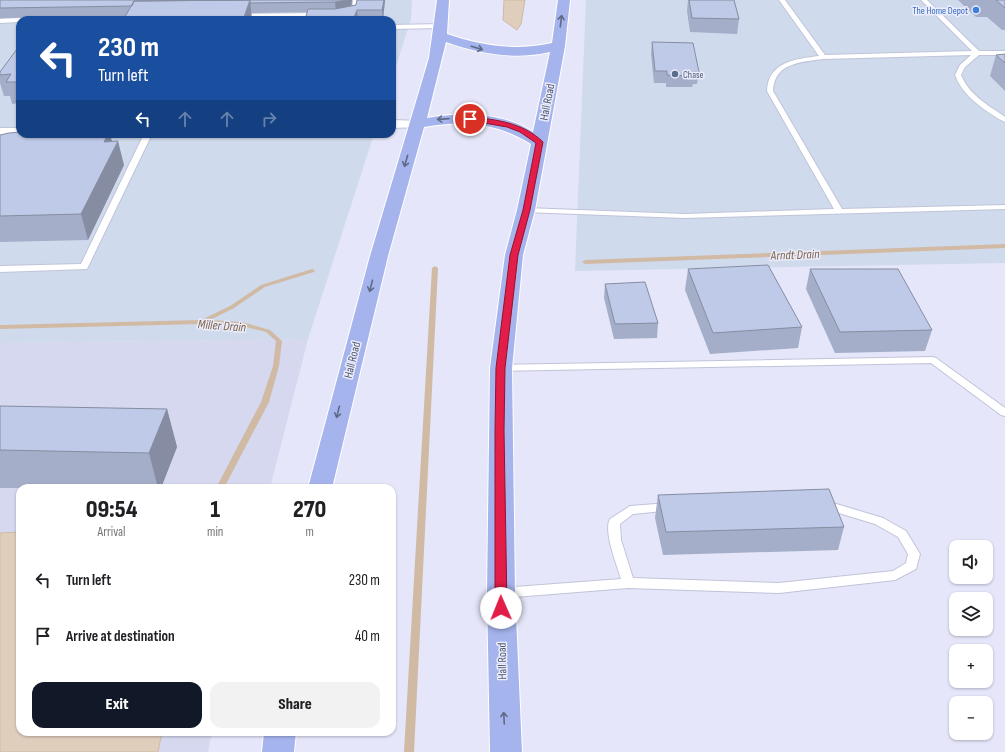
<!DOCTYPE html>
<meta charset="utf-8">
<style>
body{margin:0;font-family:"Sofia Sans Condensed",sans-serif;background:#f2f2f2;color:#202124;height:100vh;display:flex;flex-direction:column;font-size:15px;white-space:nowrap}
*{box-sizing:border-box;margin:0}
p{font-size:13px;color:#757577}
.icon{flex:none;width:22px;height:22px;fill:none;stroke:currentColor;stroke-width:2;stroke-linecap:round;stroke-linejoin:round}
.map{position:relative;flex:1;overflow:hidden}
.side{position:absolute;left:16px;top:484px;width:380px;height:252px;display:flex;flex-direction:column;background:#fff;border-radius:12px;box-shadow:0 1px 3px #0004}
.side>*{flex:none}
.banner{position:absolute;left:16px;top:16px;width:380px;height:122px;border-radius:12px;box-shadow:0 1px 3px #0004;background:#1a4fa0;color:#fff;overflow:hidden}
.fabs{position:absolute;left:949px;top:540px;display:grid;gap:8px}
.fabs a{display:grid;place-items:center;width:44px;height:44px;border-radius:8px;background:#fff;box-shadow:0 1px 3px #0004;font-size:20px}
.pin{position:absolute;display:grid;place-items:center;width:34px;height:34px;color:#fff;margin:-17px;border:2px solid #fff;border-radius:50%;box-shadow:0 1px 4px #0007}
.me{position:absolute;width:44px;margin:-22px;rotate:359deg;stroke-linejoin:round;filter:drop-shadow(0 0 3px #0008)}
.turn{display:flex;align-items:center;gap:14px;height:84px;padding:0 16px;font-size:18px}
.turn .icon{width:52px;height:52px;stroke-width:2.5}
.turn b{display:block;font-size:28px;line-height:34px}
.lanes{display:flex;align-items:center;height:38px;padding:0 16px;background:#0003;justify-content:center;gap:20px;direction:ltr}
.lanes .off{opacity:.35}
.eta{display:flex;justify-content:space-evenly;align-items:center;height:68px;text-align:center}
.eta b{font-size:24px;font-weight:800;line-height:28px}
.primary-button{display:flex;gap:8px;margin-top:auto;padding:8px 16px}
.primary-button a{flex:1;height:46px;border-radius:12px;background:#111827;color:#fff;font-size:16px;font-weight:800;line-height:46px;text-align:center}
.primary-button a+a{background:#f2f2f2;color:#202124}
ul{padding:0;list-style:none}
li{display:flex;align-items:center;gap:12px;height:56px;padding:0 16px}
li div{flex:1}
li b{display:block;font-size:15px}
li em{font-style:normal}
.map>svg:first-child{display:block}
.residential{fill:#d5d8ef}
.commercial{fill:#d0daed}
.water{fill:#e0cebd;stroke:#d0baa4}
.lines{fill:none;stroke-linecap:round;stroke-linejoin:round}
.stream{fill:#d0baa4;fill-rule:evenodd}
.service-casing{stroke:#c0c4d9;stroke-width:2}
.minor-casing{stroke:#c0c4d9;stroke-width:2}
.trunk-casing{stroke:#fff;stroke-width:2}
.service{fill:#fff;fill-rule:evenodd}
.minor{fill:#fff;fill-rule:evenodd}
.trunk{fill:#a5b4ed;fill-rule:evenodd}
.wall{fill:#a4aec8}
.shaded-wall{fill:#868da2}
.building{fill:#bfcae8;stroke:#868da2}
.oneway{stroke:#5f6a87}
.route{fill:#e11d48;stroke:#92132f}
.shop-dot{fill:#3f7fe0;stroke:#ebecfc;stroke-width:1.5}
.service-dot{fill:#5c6f8a;stroke:#ebecfc;stroke-width:1.5}
.labels{text-anchor:middle;stroke-width:3;stroke-linejoin:round;paint-order:stroke}
.far-shop-label{font-size:10px;fill:#366cbe;stroke:#ebecfc;text-anchor:end}
.far-service-label{font-size:10px;fill:#4e5e75;stroke:#ebecfc;text-anchor:start}
.street-label{font-size:12px;fill:#4e586e;stroke:#ebecfc}
.water-label{font-size:13px;font-style:italic;fill:#7f654b;stroke:#ebecfc}
</style>
<div class="map">
<svg width="1005" height="752" viewBox="0 0 1005 752">
<rect width="100%" height="100%" fill="#e5e6f9"/>
<path class="residential" d="M308,339L270,488H20V732H212L208,752H0V343Z"/>
<path class="commercial" d="M0,0H412L411,19L392,79V20H20V134H374L308,339L0,343Z
M586,0H1005V263L575,271Z"/>
<path class="water" d="M504,0H525L521,24L517,30L503,20Z
M20,532V732H162L158,752H0V533Z"/>
<g class="lines">
<path class="stream" d="M1005,244V248L585,264L582,262L585,260Z
M435,266L438,268L414,752H404L432,268Z
M312,269L314,270L315,271L314,272L265,287L234,308L210,320L242,322L270,330L282,341L279,366L269,402L224,488H216L261,402L273,366L276,341L266,332L242,326L201,324L0,329V325L201,320L230,306L261,285Z"/>
<g class="service-casing">
<path id="service" d="M353,0H359L358,12L348,14V12L352,11Z
M779,0H785L825,55L972,51L921,0H927L979,51H1005V55H979L965,67L961,75C970,96 987,104 1005,117V122C1000,120 996,117 991,114C975,103 962,93 955,75L960,65L971,55L823,59C801,62 774,63 773,91L842,209L1005,205V209L685,218L523,212V208H526L685,214L834,209L767,91C768,62 795,59 819,56Z
M319,13L322,15L321,16L239,18L236,16L239,14Z
M139,17L140,18L137,20H32L35,18Z
M0,19L20,18L23,20H20V22L0,23Z
M392,25L441,24L444,26L441,28L392,29Z
M144,134H152L87,269L0,272V266L81,264Z
M933,357L936,358L1005,408V416L1001,415L931,363L501,371L496,368L501,365Z
M823,500L883,518L906,531L920,554L916,569L895,580L779,593L628,588L503,598L499,596L497,593L499,590L503,588L621,579C617,565 603,531 610,519L630,506L669,503L673,504L675,507L673,510L633,514L620,524L621,540L633,578L779,583L893,571L906,563L908,554L898,537L875,524L819,507L817,504L819,501Z"/>
</g>
<g class="minor-casing">
<path id="minor" d="M392,120L422,121L424,124L422,127L392,128Z
M0,128H20V134H26L20,136H0Z"/>
</g>
<g class="trunk-casing">
<path id="trunk" d="M437,0H449L447,34C482,46 515,51 552,43L558,0H570L565,46L535,210L523,255L512,368L515,593L522,752H490L487,593L490,368L505,255L517,210L531,144C495,122 464,120 424,127L388,256L332,488H308L370,256L429,58ZM446,42C480,54 514,60 550,52L533,132C501,112 462,112 427,118Z
M264,732H296L294,752H262Z"/>
</g>
<use href="#service" class="service"/>
<use href="#minor" class="minor"/>
<use href="#trunk" class="trunk"/>
</g>
<path class="wall" d="M0,0H352L351,6L356,5L357,0H385L383,20H358L307,12L251,13L252,19L126,16L0,18Z
M688,0H734L739,19L737,34L690,32L687,11Z
M958,0H1005V30H1002L987,17H976Z
M652,42L699,72L697,84H693L692,87H666V83H654L651,54Z
M20,45V103L12,104L10,96H4L0,83V72Z
M1005,54V91L990,76L996,55Z
M110,134L112,142L124,165L88,240L0,242V135Z
M688,269L802,327L798,348L710,354L685,290Z
M810,269L932,330L925,351L835,353L806,289Z
M605,284L658,323L657,338L614,339L604,298Z
M0,406L167,409L177,447L161,488H0Z
M658,495L844,527L838,550L663,555L655,518Z"/>
<path class="shaded-wall" d="M250,0L252,20H243Z
M348,0H352L351,10L336,12L335,2Z
M384,0H385L383,20L382,10Z
M357,10L358,20H353Z
M108,134H110L114,150L118,141L124,165L88,240L81,214L104,142Z
M167,409L177,447L161,488H158L149,453Z"/>
<path class="building" d="M0,0H348L335,2L250,3V0L134,1L132,6L0,8Z
M250,0L243,20H123L134,1Z
M357,0H384L382,10H357L353,20H305L308,9H335L356,5Z
M689,0H734L739,19L692,18Z
M996,0H1005V8Z
M652,42L693,43L699,72H693L694,76L667,75V71H655Z
M20,45V82H6L11,74L0,75V72Z
M1005,54V63L996,55Z
M20,132V134H108L104,142L118,141L81,214L0,216V135L9,133Z
M768,265L802,327L713,333L688,269Z
M810,269H898L932,330L840,332Z
M645,282L658,323L615,324L605,284Z
M0,406L167,409L149,453L0,450Z
M829,489L844,527L666,532L658,495Z"/>
<defs><path id="oneway-shaft" d="M-6 0H5M1.5-3L5.5 0L1.5 3" fill="none" stroke-width="1.6" stroke-linecap="round" stroke-linejoin="round"/></defs>
<g class="oneway">
<use href="#oneway-shaft" transform="translate(561 21) rotate(-83)"/>
<use href="#oneway-shaft" transform="translate(477 48) rotate(16)"/>
<use href="#oneway-shaft" transform="translate(443 119) rotate(176)"/>
<use href="#oneway-shaft" transform="translate(406 161) rotate(106)"/>
<use href="#oneway-shaft" transform="translate(371 286) rotate(104)"/>
<use href="#oneway-shaft" transform="translate(338 412) rotate(104)"/>
<use href="#oneway-shaft" transform="translate(504 718) rotate(-93)"/>
</g>
<path class="route" d="M470,117C495,119 524,123 543,142L530,210L518,255L505,368L504,430L507,608L505,611H497L495,608V430L496,368L510,255L523,210L536,143L520,132L507,127L467,120V119Z"/>
<circle class="shop-dot" cx="976" cy="10" r="4"/>
<circle class="service-dot" cx="675" cy="74" r="4"/>
<g class="labels">
<g class="far-shop-label">
<text x="968" y="14">The Home Depot</text>
</g>
<g class="far-service-label">
<text x="683" y="78">Chase</text>
</g>
<g class="street-label">
<text transform="translate(547 102) rotate(-79)" y="4">Hall Road</text>
<text transform="translate(352 360) rotate(-76)" y="4">Hall Road</text>
<text transform="translate(502 661) rotate(-91)" y="4">Hall Road</text>
</g>
<g class="water-label">
<text transform="translate(795 254) rotate(-2)" y="5">Arndt Drain</text>
<text transform="translate(222 325) rotate(4)" y="5">Miller Drain</text>
</g>
</g>
</svg>
<div class="fabs">
<a><svg class="icon" aria-label="sound" viewBox="0 0 24 24"><path d="M4 9h4l5-4v14l-5-4H4zM17 9q2 3 0 6"/></svg></a>
<a><svg class="icon" aria-label="layers" viewBox="0 0 24 24"><path d="M12 4l9 5-9 5-9-5zM3 14l9 5 9-5"/></svg></a>
<a>+</a>
<a>−</a>
</div>
<div class="pin" style="left:470px;top:119px;background:#d93025"><svg class="icon" aria-label="arrive" viewBox="0 0 24 24"><path d="M6 21V4h12l-3 4 3 4H6"/></svg></div>
<svg class="me" style="left:501px;top:608px" viewBox="-20 -20 40 40"><circle r="19" fill="#fff"/><path d="M0-13L10 11 0 6-10 11z" fill="#e11d48"/></svg>
<div class="banner">
<div class="turn"><svg class="icon" aria-label="left" viewBox="0 0 24 24"><path d="M17 20v-9H6M10 6l-5 5 5 5"/></svg><div><b>230 m</b>Turn left</div></div>
<div class="lanes"><svg class="icon" aria-label="left" viewBox="0 0 24 24"><path d="M17 20v-9H6M10 6l-5 5 5 5"/></svg><svg class="icon off" aria-label="ahead" viewBox="0 0 24 24"><path d="M12 20V5M6 11l6-6 6 6"/></svg><svg class="icon off" aria-label="ahead" viewBox="0 0 24 24"><path d="M12 20V5M6 11l6-6 6 6"/></svg><svg class="icon off" aria-label="right" viewBox="0 0 24 24"><path d="M7 20v-9h11M14 6l5 5-5 5"/></svg></div>
</div>
<section class="side">
<div class="eta">
<div><b>09:54</b><p>Arrival</p></div>
<div><b>1</b><p>min</p></div>
<div><b>270</b><p>m</p></div>
</div>
<ul>
<li><svg class="icon" aria-label="left" viewBox="0 0 24 24"><path d="M17 20v-9H6M10 6l-5 5 5 5"/></svg><div><b>Turn left</b></div><em>230 m</em></li>
<li><svg class="icon" aria-label="arrive" viewBox="0 0 24 24"><path d="M6 21V4h12l-3 4 3 4H6"/></svg><div><b>Arrive at destination</b></div><em>40 m</em></li>
</ul>
<div class="primary-button"><a>Exit</a><a>Share</a></div>
</section>
</div>
